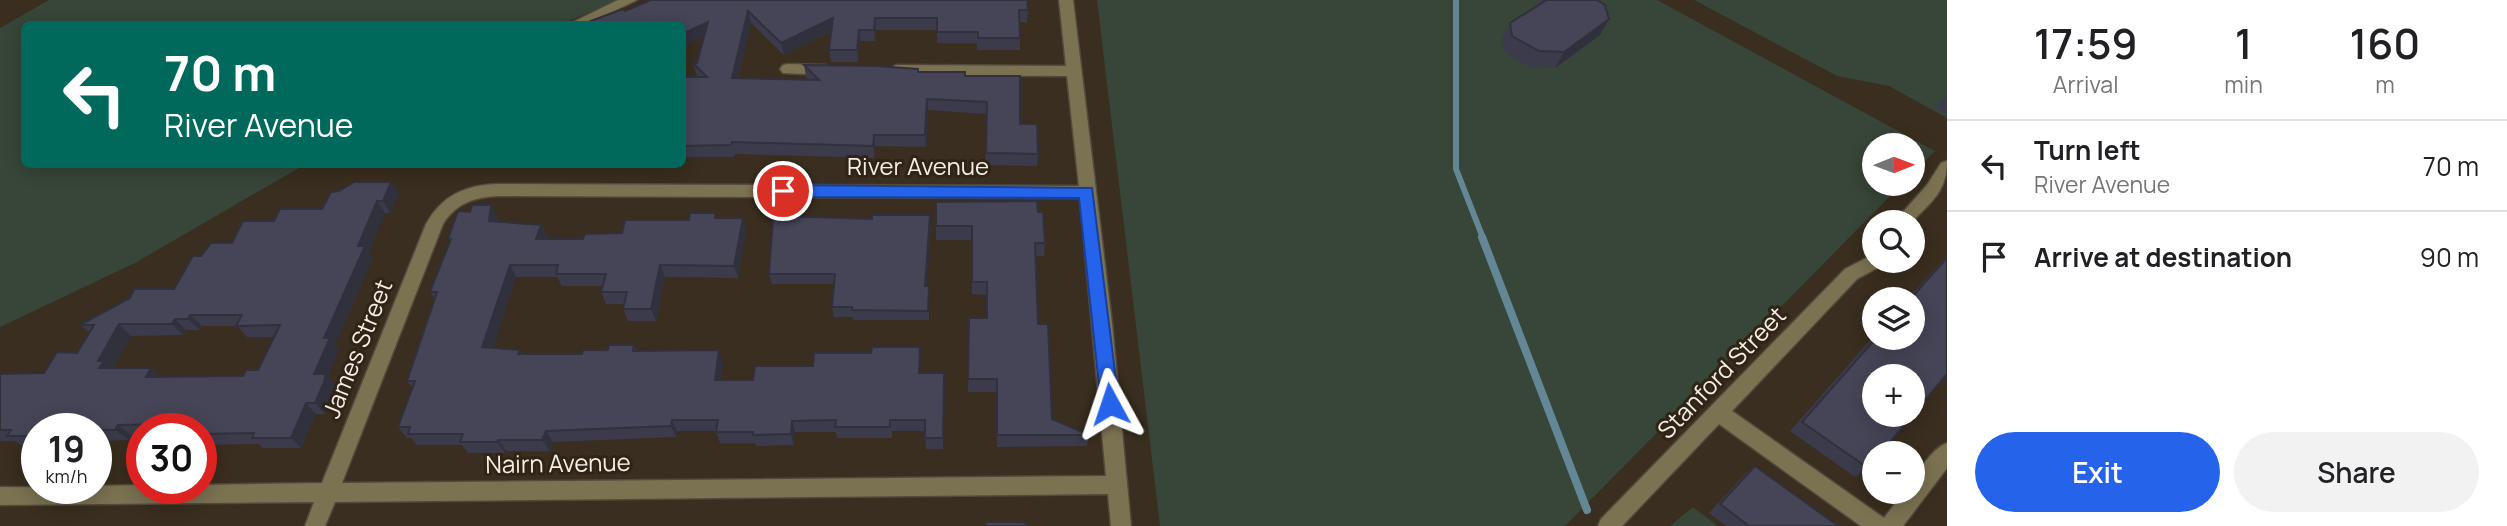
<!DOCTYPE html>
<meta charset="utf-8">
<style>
body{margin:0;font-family:Manrope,sans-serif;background:#f2f2f2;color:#202124;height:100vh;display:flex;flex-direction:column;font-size:26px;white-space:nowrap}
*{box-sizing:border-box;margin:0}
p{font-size:23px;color:#757577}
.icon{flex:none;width:38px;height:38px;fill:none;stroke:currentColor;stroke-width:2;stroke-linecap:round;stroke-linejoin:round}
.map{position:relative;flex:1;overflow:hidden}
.panel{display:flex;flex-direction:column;background:#fff;width:560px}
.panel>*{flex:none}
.guide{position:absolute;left:21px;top:21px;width:665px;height:147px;border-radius:10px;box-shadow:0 4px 18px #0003;background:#00695c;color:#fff;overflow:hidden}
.needle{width:46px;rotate:89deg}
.controls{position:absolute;left:1862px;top:133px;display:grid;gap:14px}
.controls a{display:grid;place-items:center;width:63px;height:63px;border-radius:50%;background:#fff;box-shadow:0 4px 18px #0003;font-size:35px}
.speed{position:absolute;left:21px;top:413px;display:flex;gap:14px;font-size:35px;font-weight:700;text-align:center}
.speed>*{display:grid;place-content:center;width:91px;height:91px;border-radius:50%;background:#fff;box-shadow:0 4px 18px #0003;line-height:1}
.speed small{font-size:18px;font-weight:400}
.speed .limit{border:10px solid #d22;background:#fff;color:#111}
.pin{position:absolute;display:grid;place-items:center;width:60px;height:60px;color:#fff;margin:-30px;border:4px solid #fff;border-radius:50%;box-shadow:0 2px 7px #0007}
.me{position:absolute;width:77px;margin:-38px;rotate:355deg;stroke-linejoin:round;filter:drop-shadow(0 0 5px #0008)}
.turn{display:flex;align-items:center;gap:24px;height:147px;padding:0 28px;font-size:32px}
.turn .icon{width:91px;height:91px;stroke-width:2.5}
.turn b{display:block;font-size:49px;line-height:60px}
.eta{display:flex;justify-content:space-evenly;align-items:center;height:119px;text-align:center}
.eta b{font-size:42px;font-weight:600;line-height:49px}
.primary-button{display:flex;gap:14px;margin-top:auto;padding:14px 28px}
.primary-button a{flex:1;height:80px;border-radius:42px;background:#2563eb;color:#fff;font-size:28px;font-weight:600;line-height:80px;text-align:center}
.primary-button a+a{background:#f2f2f2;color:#202124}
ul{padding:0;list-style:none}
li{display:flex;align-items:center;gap:21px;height:91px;padding:0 28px;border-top:2px solid #e0e0e0}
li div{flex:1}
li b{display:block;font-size:26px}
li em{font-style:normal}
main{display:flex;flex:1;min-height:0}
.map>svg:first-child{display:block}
.green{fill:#374639}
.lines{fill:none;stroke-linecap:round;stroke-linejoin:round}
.stream-far1{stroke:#648795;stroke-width:6}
.stream{stroke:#648795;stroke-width:8}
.minor-casing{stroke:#53493b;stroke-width:3}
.minor{fill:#7b7252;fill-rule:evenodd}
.wall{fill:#3c3b4b;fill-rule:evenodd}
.shaded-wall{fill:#31303d}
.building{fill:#464557;stroke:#31303d;stroke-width:2;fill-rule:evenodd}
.route{fill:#2563eb;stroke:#184099;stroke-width:2}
.labels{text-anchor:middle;stroke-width:6;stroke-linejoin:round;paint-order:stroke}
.street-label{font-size:24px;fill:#f5eee5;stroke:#2f2415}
</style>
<main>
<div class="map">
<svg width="1947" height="526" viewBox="0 0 1947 526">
<rect width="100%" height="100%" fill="#392e1f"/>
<path class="green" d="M49,0H618L562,24H24V164L304,165L135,263L0,327V28Z
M1097,0H1657L1935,151L1913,173V145H1874V184H1902L1565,526H1160Z
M1694,0H1947V118L1889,86L1837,76Z
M1693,507L1718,526H1670Z"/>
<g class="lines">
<path class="stream-far1" d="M1456,0V169L1483,238"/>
<path class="stream" d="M1482,237L1587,510"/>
<g class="minor-casing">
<path id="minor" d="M618,0H637L587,24H569Z
M1059,0H1073L1112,323L1131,526H1111L1108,494L335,502L325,526H305L314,502L0,505V487L96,488V486L142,485V488H201V485L322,483L426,224C442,195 466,185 498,184L1079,186L1067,76L896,75L888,70L896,65L1066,66ZM498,196L1080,198L1106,476L342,483L443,224C456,203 475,197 498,196Z
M788,64L826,65L834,70L826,75L783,73L780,69L783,65Z
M1947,161C1947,191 1932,201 1912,222H1894L1927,185L1941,163Z
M1874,254V261H1884L1881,266L1857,279L1732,411L1884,518L1904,492H1913C1913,476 1931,449 1947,443V468L1903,526H1861L1719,424L1622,526H1598L1601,519L1845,269Z"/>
</g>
<use href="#minor" class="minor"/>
</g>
<path class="wall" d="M1540,0H1597L1600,35L1555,68L1530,67L1504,52L1502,39L1510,23L1537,6Z
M1028,10L1027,22H1020V50H977V43H937V30H876L875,41H860L858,62H831L829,50L832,31L784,55L751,23L738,78L809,80L806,77L804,65L918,72L965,76L1020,124L1038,154L1037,166L985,165L987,114L928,110L926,147L875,146L874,158L735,154L734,157H682V77H699L696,74L693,63H697L704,37L682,24L625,11Z
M1947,95V114L1935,107Z
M494,164H589L588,166L537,167Z
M391,182L399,194L390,213H385L369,252L373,258L335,344L339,349L328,376L335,385L334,393L325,414H316L301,448H263L259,444L201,445V429H142V435H131L129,440L96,441V429H37V446H22L15,441H0V374L44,373L77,353L89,332L80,325L174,289L201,256L232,243L274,221L322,209L339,191ZM202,326H237L247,337H274L258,370L243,376L160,377L113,368L131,336L183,335L186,330H200Z
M491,205L498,218L497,222L541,225L548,237L547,239H583L622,233L689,220L717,218L746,230L738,278L665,277L656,321H628L623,309L624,304H606L601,292L602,286H562L557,277H516L493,348L520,350L522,354H582L634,345L637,351L723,362L721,380H753L871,353L920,347V373H944L943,449H926L925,431H892V438H837L836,432H795L794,445L756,446L755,443H720L716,431H677L676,437L553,442L550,451H506L505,453H468L462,445H417L411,438H407L398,427L412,387L407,381L435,299L430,292L450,242L448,239L470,212Z
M1038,212L1045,243L1044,256H1036L1038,324L1052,419L1089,435L1087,446L997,447L996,392H968L969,318H987L986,295L972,294V240H936V226Z
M931,225L926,286L929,296V320H853V317H834L832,307L834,284H772L769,274Z
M1947,256V374L1868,468L1855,477L1790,431L1874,336V338H1913V299H1907Z
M1755,466L1838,526H1726L1709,513L1744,475Z"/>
<path class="shaded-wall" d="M748,11L751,23L735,90L732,78Z
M833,18L835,29L784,55L781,43Z
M875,18L876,30L875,41L874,30Z
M1609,19L1600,35L1555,68L1564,52Z
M708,22L711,33L682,47V34Z
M859,30L860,41L858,62L857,50Z
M927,99L928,110L926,147L925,135Z
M874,135L875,146L874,158L873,146Z
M391,182L399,194L390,213L383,201Z
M377,201L385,213L369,252L373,258L335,344L339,349L328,376L335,385L334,393L325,414L315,403L314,374L324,338L358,246Z
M491,205L498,218L495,234L489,221Z
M930,215L931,225L926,296L925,286Z
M743,218L746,230L738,278L734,266Z
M541,225L548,237L543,252L536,239Z
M510,265L516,277L490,358L482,347Z
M660,265L665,277L656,321L651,309Z
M190,315L202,326L200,330L188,319Z
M175,319L186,330L183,335L172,324Z
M119,324L131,336L113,368H99L98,361Z
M719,350L723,362L719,392L715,380Z
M151,368L163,379L146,377Z
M306,403L316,414L301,448L291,438Z
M672,420L677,431L676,437L671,426Z
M792,421L795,432L794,445L791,434Z
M118,425L131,435L129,440L115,430Z
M546,431L553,442L550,451L542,440Z
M498,440L506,451L505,453L497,442Z"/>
<path class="building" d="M651,0H1027L1028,10H1019L1020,38H978V32H937V18H875L874,30H859L857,50H829L833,18L781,43L748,11L732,78L819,80L804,65L876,66L918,69V72H965V76H1020V124H1037L1038,154L986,153L987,102L927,99L925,135H874L873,146L732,142L731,145L682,146V77H707L693,63H697L708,22L682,34V24H583L623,9L625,11Z
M1544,0H1597L1605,5L1609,19L1564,52L1539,51L1512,36L1510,23L1545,1Z
M354,182H391L383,201H377L358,246H365L324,338H330L314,374H326L324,382L315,403H306L291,438H252L254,433L201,434V429H162L164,424L118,425L115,430L37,429V432H35L33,436H7L11,430H0V374L44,373L57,352L77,353L94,325H80L130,298L134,289H174L193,256H201L211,243H232L243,221H274L280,209H322L331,192L339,191ZM190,315H242L236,326L280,325L258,370H246L243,376L146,377L151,368H99L104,361H98L119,324H172L175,319H188Z
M1037,201L1038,212H1043L1045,243H1035L1038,324H1048L1052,419L1089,435H997V379H968L969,318H987V282H972V226H936V202Z
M472,205H491L489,221L541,225L536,239H583L585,234L622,233L625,220H689L690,213H715V218H743L734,266L660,265L651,309H623L627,292H601L606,274H556L558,265H510L482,347L520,350L518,354H582L583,350H608L609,345H634L633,351L719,350L715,380H753L755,366H813L814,353H871L872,347H920L919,373H944L943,438H925V420H890V427H835L836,420L792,421L791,434L753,435V432H716L718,420H672L671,426L546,431L542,440H498L497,442H460L463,434H408L410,427H398L415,381H407L437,292H430L451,239H448L458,211L470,212Z
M872,215H930L925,286H929L928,311L852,310V307H832L835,274H769L773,220L778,216L872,219Z
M1947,258V374L1881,453H1874V461L1868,468L1802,422L1876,338H1913V299H1910ZM1874,376H1913V415H1874Z
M1755,466L1838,526H1749L1720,504Z
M986,522H1015L1026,523V526H986Z"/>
<path class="route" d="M783,185L1092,188L1119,404L1116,409H1104L1101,404L1079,198L783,197L775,191Z"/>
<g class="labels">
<g class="street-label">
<text x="918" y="175">River Avenue</text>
<text transform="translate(358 349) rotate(-68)" y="8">James Street</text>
<text transform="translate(1722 373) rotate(-46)" y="8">Stanford Street</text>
<text transform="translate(558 464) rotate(-1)" y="8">Nairn Avenue</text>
</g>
</g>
</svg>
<div class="controls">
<a><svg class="needle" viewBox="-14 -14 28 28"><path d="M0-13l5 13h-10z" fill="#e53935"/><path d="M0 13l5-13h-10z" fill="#757577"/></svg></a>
<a><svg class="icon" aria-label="search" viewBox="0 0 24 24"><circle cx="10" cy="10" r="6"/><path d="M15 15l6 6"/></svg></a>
<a><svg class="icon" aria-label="layers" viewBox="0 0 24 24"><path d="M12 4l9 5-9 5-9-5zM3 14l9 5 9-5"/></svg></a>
<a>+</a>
<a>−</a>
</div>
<div class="speed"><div>19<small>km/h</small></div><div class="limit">30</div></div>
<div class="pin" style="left:783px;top:191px;background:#d93025"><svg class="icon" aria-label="arrive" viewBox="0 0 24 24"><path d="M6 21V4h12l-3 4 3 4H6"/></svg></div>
<svg class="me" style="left:1110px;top:404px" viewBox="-20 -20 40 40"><path d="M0-17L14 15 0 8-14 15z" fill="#2563eb" stroke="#fff" stroke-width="4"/></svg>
<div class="guide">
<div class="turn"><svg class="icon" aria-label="left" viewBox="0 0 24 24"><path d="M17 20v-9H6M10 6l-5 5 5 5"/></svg><div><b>70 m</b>River Avenue</div></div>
</div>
</div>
<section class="panel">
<div class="eta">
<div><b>17:59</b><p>Arrival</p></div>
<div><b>1</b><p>min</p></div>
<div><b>160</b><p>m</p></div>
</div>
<ul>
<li><svg class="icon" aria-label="left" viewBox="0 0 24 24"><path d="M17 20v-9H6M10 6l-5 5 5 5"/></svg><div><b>Turn left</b><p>River Avenue</p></div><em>70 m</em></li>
<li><svg class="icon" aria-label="arrive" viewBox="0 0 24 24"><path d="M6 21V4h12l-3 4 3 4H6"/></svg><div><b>Arrive at destination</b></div><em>90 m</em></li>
</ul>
<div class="primary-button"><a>Exit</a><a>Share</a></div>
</section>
</main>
